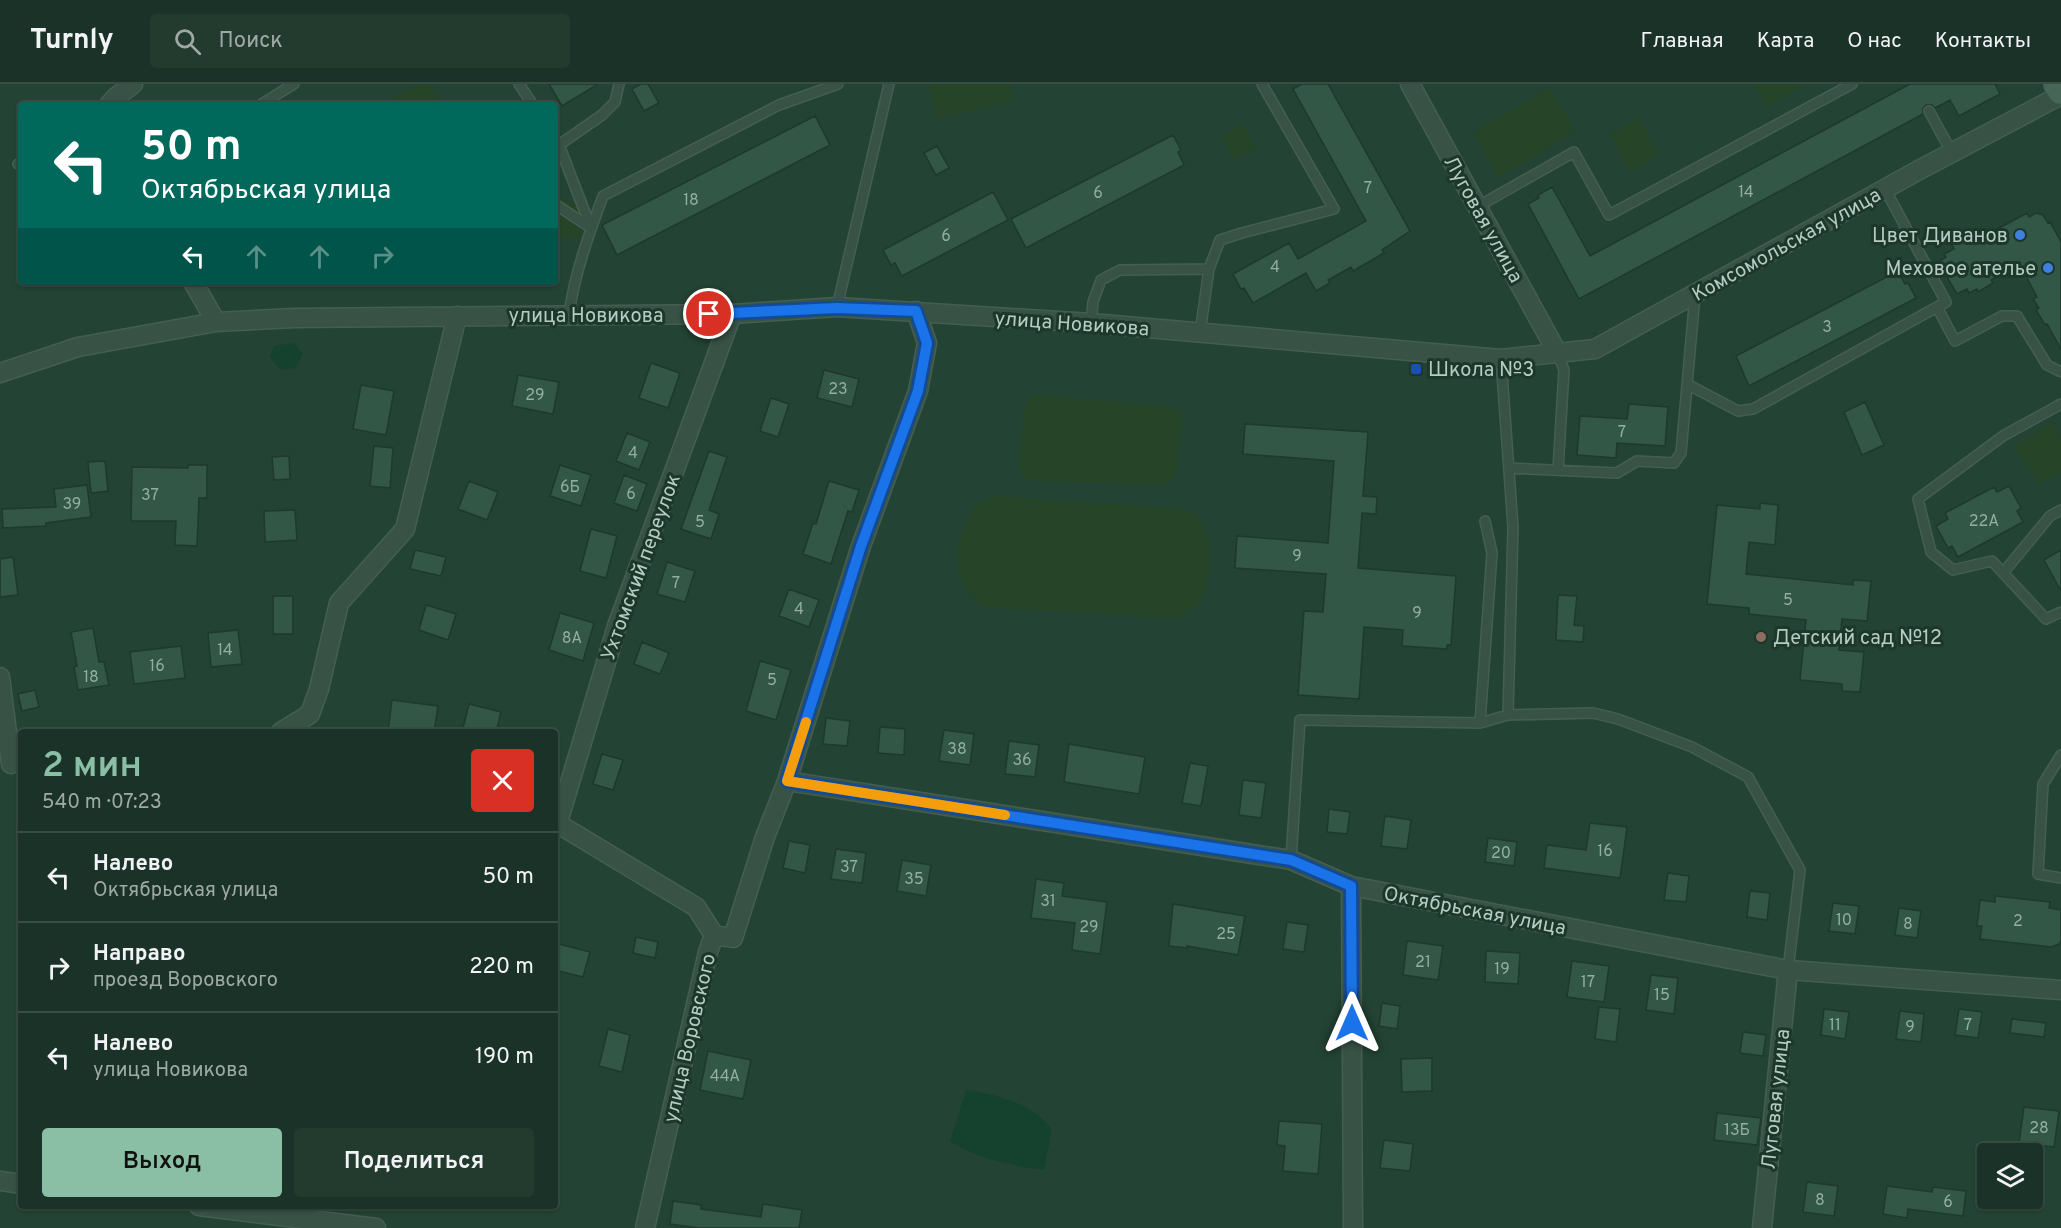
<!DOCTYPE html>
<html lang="ru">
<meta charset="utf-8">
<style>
body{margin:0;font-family:Overpass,sans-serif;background:#233a2f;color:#f1f3f6;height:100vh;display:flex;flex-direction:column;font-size:22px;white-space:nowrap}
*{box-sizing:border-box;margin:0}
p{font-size:20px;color:#9faaa7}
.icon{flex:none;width:33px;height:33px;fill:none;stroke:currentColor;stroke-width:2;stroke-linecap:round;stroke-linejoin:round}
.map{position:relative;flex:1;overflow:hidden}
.sheet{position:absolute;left:18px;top:645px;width:540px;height:480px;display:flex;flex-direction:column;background:#1a3227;border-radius:6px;box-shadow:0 2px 4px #0004,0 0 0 2px #384d44}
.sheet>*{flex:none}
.guide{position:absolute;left:18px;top:18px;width:540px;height:183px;border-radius:6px;box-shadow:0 2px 4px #0004,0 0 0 2px #384d44;background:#00695c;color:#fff;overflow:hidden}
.fabs{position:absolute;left:1977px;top:1059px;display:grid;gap:12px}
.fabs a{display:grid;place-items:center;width:66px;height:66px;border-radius:6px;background:#1a3227;box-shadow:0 2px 4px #0004,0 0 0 2px #384d44;font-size:30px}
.pin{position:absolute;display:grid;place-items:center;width:51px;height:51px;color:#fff;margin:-26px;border:3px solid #fff;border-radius:50%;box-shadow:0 2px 6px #0007}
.me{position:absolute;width:66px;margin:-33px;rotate:0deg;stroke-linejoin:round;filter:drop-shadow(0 0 4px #0008)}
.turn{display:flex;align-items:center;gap:21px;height:126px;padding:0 24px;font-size:27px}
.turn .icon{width:78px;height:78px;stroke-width:2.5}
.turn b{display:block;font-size:42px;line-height:51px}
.lanes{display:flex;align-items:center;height:57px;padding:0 24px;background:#0003;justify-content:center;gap:30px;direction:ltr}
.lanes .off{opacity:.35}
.round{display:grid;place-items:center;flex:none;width:63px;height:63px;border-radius:6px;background:#233a2f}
.summary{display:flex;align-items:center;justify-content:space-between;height:102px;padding:0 24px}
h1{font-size:36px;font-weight:600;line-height:45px;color:#8abfa5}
.button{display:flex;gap:12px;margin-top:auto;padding:12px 24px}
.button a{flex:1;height:69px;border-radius:6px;background:#8abfa5;color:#111;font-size:24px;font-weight:600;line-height:69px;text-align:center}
.button a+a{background:#233a2f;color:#f1f3f6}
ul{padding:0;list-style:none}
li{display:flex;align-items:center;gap:18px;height:90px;padding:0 24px;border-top:2px solid #384d44}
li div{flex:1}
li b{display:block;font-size:22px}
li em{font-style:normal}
header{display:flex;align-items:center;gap:36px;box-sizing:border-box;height:84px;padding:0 30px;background:#1a3227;border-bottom:2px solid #384d44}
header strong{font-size:28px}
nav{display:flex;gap:33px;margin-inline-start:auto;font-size:21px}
.search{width:420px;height:54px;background:#233a2f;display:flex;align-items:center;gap:15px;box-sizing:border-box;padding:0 21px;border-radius:6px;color:#9faaa7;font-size:22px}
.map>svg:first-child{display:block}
.green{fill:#264428}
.water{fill:#15422e}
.building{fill:#325746;stroke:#1f392d;stroke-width:1.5}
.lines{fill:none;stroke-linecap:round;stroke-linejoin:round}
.lane-casing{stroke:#455e52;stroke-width:12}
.street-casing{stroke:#455e52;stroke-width:21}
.secondary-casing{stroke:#455e52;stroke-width:28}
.lane{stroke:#385246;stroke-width:9}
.street{stroke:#385246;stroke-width:18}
.secondary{stroke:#466658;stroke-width:26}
.route-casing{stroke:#114b97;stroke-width:15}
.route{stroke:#1a73e8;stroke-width:10}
.slow{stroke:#f59e0b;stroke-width:10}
.shop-dot{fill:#3f7fe0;stroke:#1d372b;stroke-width:2}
.transit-dot{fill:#1a4fb4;stroke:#1d372b;stroke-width:2}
.education-dot{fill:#8d6e63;stroke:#1d372b;stroke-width:2}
.labels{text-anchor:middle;stroke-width:6;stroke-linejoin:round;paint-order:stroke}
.number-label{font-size:16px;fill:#93aea2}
.street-label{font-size:20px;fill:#b5ccc2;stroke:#1d372b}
.poi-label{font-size:20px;fill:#b5ccc2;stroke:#1d372b;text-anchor:end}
</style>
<header>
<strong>Turnly</strong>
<div class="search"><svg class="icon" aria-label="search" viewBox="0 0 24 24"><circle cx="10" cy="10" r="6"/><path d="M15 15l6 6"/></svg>Поиск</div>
<nav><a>Главная</a><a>Карта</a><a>О нас</a><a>Контакты</a></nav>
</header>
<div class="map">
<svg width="2061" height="1144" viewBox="0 0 2061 1144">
<rect width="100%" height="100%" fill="#234334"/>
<path class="green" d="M421,0H431L437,14L423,21H397L393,13Z
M928,0H1010L1014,17L936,35Z
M1752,0H1799L1801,3L1767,23Z
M1550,3L1576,47L1499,93L1472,49Z
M1639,34L1659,72L1630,88L1609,50Z
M1242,40L1256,64L1234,76L1221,52Z
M559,112L582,124V154L565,155L555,149V114Z
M1041,311L1167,322L1177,326L1182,334L1177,390L1170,397L1161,402L1031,396L1022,391L1018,382L1025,321L1030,313Z
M2052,337L2061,354V389L2040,400L2014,363Z
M994,412L1180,424C1211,433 1214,468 1208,496C1207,502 1206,509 1203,514C1196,525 1188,529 1178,535L983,523C972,513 961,500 958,485C954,467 965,432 978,420C982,416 989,414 994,412Z"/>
<path class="water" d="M294,259L303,270L295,284L280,286L270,273L274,262Z
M966,1006C998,1011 1030,1018 1052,1045L1044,1086C1011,1081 979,1076 950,1057Z"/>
<path class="building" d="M549,0H598L562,22Z
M641,0H648L659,19L644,27L632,5Z
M1302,0H1328L1410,147L1382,166L1384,169L1353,187L1351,183L1328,196L1330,199L1316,207L1306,189L1253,219L1244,204L1241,205L1233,190L1289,159L1298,175L1366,137L1293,5Z
M1910,0H1995L2000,10L1959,32L1950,16L1935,24L1932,21H1926L1923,24V30L1579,215L1528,120L1539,114L1538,111L1552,103L1590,172Z
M815,32L830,61L617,171L602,141Z
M1173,51L1181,66L1178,68L1184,81L1026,164L1011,135Z
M937,62L949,84L936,91L924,69Z
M993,108L1008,136L902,192L895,179L891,181L883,166Z
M2027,129L2029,133L2036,129L2043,131L2048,139L2050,138L2061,158V265L2047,240L2045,241L2036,226L2039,224L2033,215L2037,213L2020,181L1991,196L1993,199L1978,208L1977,205L1969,209L1967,205L1957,210L1938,178L1946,173L1944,170L1954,165L1952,161L1966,153L1968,156L1978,151L1981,154Z
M1898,187L1905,200L1908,199L1916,214L1749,302L1736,272Z
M651,279L680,289L668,324L639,314Z
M824,286L859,295L852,323L817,314Z
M518,291L559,298L553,330L512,322Z
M361,301L394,307L386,351L353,345Z
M771,314L789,320L778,353L760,347Z
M1865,318L1884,361L1862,371L1844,328Z
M1629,320L1668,323L1665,362L1617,359L1616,374L1577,371L1580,332L1627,335Z
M1245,340L1368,348L1363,412L1377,413L1376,430L1362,429L1358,484L1456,492L1451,561H1447V565L1402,562L1403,546L1364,543L1359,615L1298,611L1304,527L1323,528L1326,490L1235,484L1237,452L1328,459L1334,377L1243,370Z
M627,349L650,358L639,386L616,377Z
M374,362L393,364L390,404L370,402Z
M709,367L727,373L709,426L719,430L711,455L681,445Z
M289,372L290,395L274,396L272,373Z
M105,377L108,407L91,409L88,378Z
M188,381H207V414H199L197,462L175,461L176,437H131L132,383L188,384Z
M560,381L591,391L581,422L550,412Z
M624,391L647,400L637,427L614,419Z
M469,397L498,408L487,436L458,425Z
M829,397L859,406L852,428L848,427L831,480L803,470L813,439L816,440Z
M87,401L91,433L46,439V442L3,444L2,425L56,423L54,405Z
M2009,402L2021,424L2017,427L2023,438L1958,473L1952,462L1948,464L1936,442L1948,435L1945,429L1994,403L1997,408Z
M1760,419L1778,421L1775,461L1749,458L1746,490L1853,501V496L1871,497L1867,537L1842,535L1839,566L1864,568L1860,608L1842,607V600L1800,596L1806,536L1749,530V524L1707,520L1717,421L1760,425Z
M295,426L297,456L265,458L264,427Z
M591,445L617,452L606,494L580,487Z
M415,466L446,473L441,492L410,485Z
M2061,466V507L2044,476Z
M13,473L18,511L0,513V475Z
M667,478L695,487L685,518L657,510Z
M789,505L819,516L809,543L779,532Z
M1558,511L1577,512L1574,541L1584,542L1583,558L1556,556Z
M273,512H293V550H273Z
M426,521L456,530L448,556L419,546Z
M560,529L594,539L583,577L549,566Z
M93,544L99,578H104L109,601L78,606L74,583L77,582L71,548Z
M238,546L242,580L211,583L208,549Z
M642,558L669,569L660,590L634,580Z
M181,562L185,594L134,600L130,568Z
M760,577L791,586L776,636L746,627Z
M35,606L39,623L22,627L18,610Z
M392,616L438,622L434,648H388Z
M469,620L501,628L496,648H462Z
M826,634L850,637L847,662L823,660Z
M880,643L905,645L904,671L878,669Z
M944,646L974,650L970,681L939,677Z
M1009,657L1039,661L1035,693L1005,690Z
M1069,660L1145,673L1139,710L1064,698Z
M602,670L623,676L613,706L593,700Z
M1190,679L1208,682L1201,722L1182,719Z
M1243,696L1266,699L1261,734L1239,731Z
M1329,725L1350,728L1347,750L1327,748Z
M1385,732L1411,736L1407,765L1381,762Z
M1590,739L1627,743L1620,794L1544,784L1547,761L1586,766Z
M1488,754L1517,758L1514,782L1485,778Z
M789,757L810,761L805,789L783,784Z
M836,765L866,769L862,799L831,795Z
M902,776L931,781L926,812L897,807Z
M1668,789L1689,792L1686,818L1664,816Z
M1036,795L1064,799L1062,812L1107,818L1100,870L1072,866L1075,839L1031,834Z
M1750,807L1770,809L1767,836L1747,833Z
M1995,812L2050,818L2049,824L2061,826V856L2059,860L2051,863L1980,855L1982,842H1977L1980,816L1995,818Z
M1833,819L1859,822L1855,850L1829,847Z
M1173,820L1245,832L1238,871L1187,862V864L1169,862Z
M1899,824L1921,827L1917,854L1895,851Z
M1287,838L1308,841L1304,868L1283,865Z
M636,853L658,858L655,874L633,869Z
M1407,857L1443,862L1438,896L1403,891Z
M559,860L590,868L583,893L555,886V873Z
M1486,867L1520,869L1518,900L1485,898Z
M1572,877L1609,882L1604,918L1567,913Z
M1651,891L1678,894L1674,930L1646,926Z
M1382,919L1400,922L1397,945L1379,942Z
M1599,923L1620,925L1616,958L1595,955Z
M1824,925L1849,928L1845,955L1821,951Z
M1959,925L1982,928L1978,954L1955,951Z
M1900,927L1924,930L1921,958L1896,955Z
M2012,935L2046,939L2044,953L2010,949Z
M608,945L630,951L622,988L599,982Z
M1743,948L1766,951L1763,972L1740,969Z
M708,967L751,976L743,1015L700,1006Z
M1432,974V1007L1402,1008L1401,975Z
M2024,1023L2059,1027L2054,1063L2019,1059Z
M1717,1029L1761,1034L1757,1061L1714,1056Z
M1279,1037L1322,1040L1318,1090L1283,1087L1285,1062L1277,1061Z
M1384,1056L1413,1060L1410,1087L1380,1084Z
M1807,1098L1838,1102L1834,1132L1803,1128Z
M1887,1102L1932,1108L1933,1103L1966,1107L1963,1132L1908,1125L1907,1134L1883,1130Z
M673,1117L701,1121V1125L761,1133L763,1120L802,1126L799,1144H699L670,1140Z"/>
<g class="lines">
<g class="lane-casing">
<path id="lane" d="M519,0L533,21
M260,21L294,0
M1929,27L1952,69
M555,55L559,61L591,144
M559,61L602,31L615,18L619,0
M18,80L21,78
M555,120L591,144
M1477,123L1574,68L1609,131L1852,0
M837,223L889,0
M1937,223L1955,257L2002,232H2017L2047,281L2061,288
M569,231C574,191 589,150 603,112L779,21L838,0
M1091,239L1093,218L1101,196L1120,186L1209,185L1220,156L1242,149L1334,125L1262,0
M1200,249L1209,185
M1558,270L1564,286L1558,386
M1501,275L1513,443L1508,631
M1687,300L1738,327L1753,325L1946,218L1885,105
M2061,320L2003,352L1918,415L1931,468L1953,486L1992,477L2046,535L2061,528
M1509,384L1617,389L1637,377L1674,379L1681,369L1695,211
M2003,489L2050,432L2061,426
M1480,639L1492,469L1485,437
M2061,671L2043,700L2038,790L2061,794
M1291,776L1300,636L1480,639L1508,631L1593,629L1618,635L1692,663L1748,693L1800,786L1788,886"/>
</g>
<g class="street-casing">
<path id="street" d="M1410,0L1558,270
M109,21L116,13L133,0
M193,198L216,238
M0,289L78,263L216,238L295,234L732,230L837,223L1091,239L1501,275L1595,265L1919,86L2061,11
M0,593L11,680
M281,648L310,630L319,605L339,519L405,445L457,232
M787,697L1291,776L1351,802L1788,886L2061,906
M555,738L696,823L714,851L708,868L645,1144
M558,738L617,542L732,230
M1351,802L1353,1144
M714,851L733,854L765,753L787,697L861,462L918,307L927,259L916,227
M0,1097L21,1100
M199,1122L376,1144
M1762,1144L1788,886"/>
</g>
<g class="secondary-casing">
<path id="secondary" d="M2057,0L2061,7"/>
</g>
<use href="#lane" class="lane"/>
<use href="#street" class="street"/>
<use href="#secondary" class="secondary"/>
</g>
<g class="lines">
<g class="route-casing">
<path id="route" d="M709,230L837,224L916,227L927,259L918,307L861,462L787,697L1291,776L1351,802L1352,939"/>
</g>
<use href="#route" class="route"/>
<path class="slow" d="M806,638L787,697L1005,731"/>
</g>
<g class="shop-dot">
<circle cx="2020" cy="151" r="6"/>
<circle cx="2048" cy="184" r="6"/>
</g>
<rect class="transit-dot" x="1410" y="279" width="12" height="12" rx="3"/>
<circle class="education-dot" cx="1761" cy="553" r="6"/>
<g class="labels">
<g class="number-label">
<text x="1368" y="109">7</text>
<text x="1746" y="113">14</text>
<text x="1098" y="114">6</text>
<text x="691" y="121">18</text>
<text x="946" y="157">6</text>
<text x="1275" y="188">4</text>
<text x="1827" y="248">3</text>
<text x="838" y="310">23</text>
<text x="535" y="316">29</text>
<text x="1622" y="353">7</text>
<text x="633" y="374">4</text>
<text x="570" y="408">6Б</text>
<text x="631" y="415">6</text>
<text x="150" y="416">37</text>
<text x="72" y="425">39</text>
<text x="1984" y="442">22А</text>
<text x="700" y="443">5</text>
<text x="1297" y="477">9</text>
<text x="676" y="504">7</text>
<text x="1788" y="521">5</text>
<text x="799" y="530">4</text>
<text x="1417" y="534">9</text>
<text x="572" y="559">8А</text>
<text x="225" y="571">14</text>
<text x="157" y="587">16</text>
<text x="91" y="598">18</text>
<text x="772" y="601">5</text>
<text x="957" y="670">38</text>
<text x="1022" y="681">36</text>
<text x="1605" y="772">16</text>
<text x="1501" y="774">20</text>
<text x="849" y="788">37</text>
<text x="914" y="800">35</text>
<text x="1048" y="822">31</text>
<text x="1844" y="841">10</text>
<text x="2018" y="842">2</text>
<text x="1908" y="845">8</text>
<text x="1089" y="848">29</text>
<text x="1226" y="855">25</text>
<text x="1423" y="883">21</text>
<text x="1502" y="890">19</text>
<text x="1588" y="903">17</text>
<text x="1662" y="916">15</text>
<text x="1835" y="946">11</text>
<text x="1968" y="946">7</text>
<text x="1910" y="948">9</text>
<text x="725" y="997">44А</text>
<text x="2039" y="1049">28</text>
<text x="1737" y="1051">13Б</text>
<text x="1820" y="1121">8</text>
<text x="1948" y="1123">6</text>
</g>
<g class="street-label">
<text transform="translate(1484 135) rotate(61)" y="7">Луговая улица</text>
<text transform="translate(1786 160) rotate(-29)" y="7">Комсомольская улица</text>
<text x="586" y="238">улица Новикова</text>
<text transform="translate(1072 239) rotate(4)" y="7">улица Новикова</text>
<text transform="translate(640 483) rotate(-70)" y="7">Ухтомский переулок</text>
<text transform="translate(1475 826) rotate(11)" y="7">Октябрьская улица</text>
<text transform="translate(689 954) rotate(-77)" y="7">улица Воровского</text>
<text transform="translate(1775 1015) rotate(-84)" y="7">Луговая улица</text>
</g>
<g class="poi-label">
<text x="2008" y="158">Цвет Диванов</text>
<text x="2036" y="191">Меховое ателье</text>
<text x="1428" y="292" text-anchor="start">Школа №3</text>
<text x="1773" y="560" text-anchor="start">Детский сад №12</text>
</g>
</g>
</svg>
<div class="fabs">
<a><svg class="icon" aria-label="layers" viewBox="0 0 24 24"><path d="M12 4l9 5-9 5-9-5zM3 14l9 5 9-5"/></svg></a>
</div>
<div class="pin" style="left:709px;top:230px;background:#d93025"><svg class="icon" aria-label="arrive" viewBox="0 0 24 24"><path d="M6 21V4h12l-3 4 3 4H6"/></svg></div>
<svg class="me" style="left:1352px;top:939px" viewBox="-20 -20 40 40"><path d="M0-17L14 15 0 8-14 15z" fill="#1a73e8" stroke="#fff" stroke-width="4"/></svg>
<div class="guide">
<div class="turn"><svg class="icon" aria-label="left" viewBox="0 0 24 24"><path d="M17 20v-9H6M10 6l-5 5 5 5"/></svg><div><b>50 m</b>Октябрьская улица</div></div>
<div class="lanes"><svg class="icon" aria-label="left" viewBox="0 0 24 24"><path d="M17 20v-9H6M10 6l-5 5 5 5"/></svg><svg class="icon off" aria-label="ahead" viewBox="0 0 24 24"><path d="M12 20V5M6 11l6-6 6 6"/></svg><svg class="icon off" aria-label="ahead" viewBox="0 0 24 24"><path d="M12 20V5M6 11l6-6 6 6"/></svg><svg class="icon off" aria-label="right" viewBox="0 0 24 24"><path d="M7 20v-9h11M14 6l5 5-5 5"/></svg></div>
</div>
<section class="sheet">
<div class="summary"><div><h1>2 мин</h1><p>540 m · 07:23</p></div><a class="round" style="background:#d93025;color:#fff"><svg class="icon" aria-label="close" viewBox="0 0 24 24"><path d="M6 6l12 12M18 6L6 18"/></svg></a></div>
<ul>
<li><svg class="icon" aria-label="left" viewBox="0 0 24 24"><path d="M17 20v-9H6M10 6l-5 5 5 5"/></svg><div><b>Налево</b><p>Октябрьская улица</p></div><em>50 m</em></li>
<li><svg class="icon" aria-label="right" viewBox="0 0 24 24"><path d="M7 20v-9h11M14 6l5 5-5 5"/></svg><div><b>Направо</b><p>проезд Воровского</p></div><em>220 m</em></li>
<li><svg class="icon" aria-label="left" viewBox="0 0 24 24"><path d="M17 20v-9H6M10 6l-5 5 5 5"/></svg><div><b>Налево</b><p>улица Новикова</p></div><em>190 m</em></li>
</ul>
<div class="button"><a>Выход</a><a>Поделиться</a></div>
</section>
</div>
